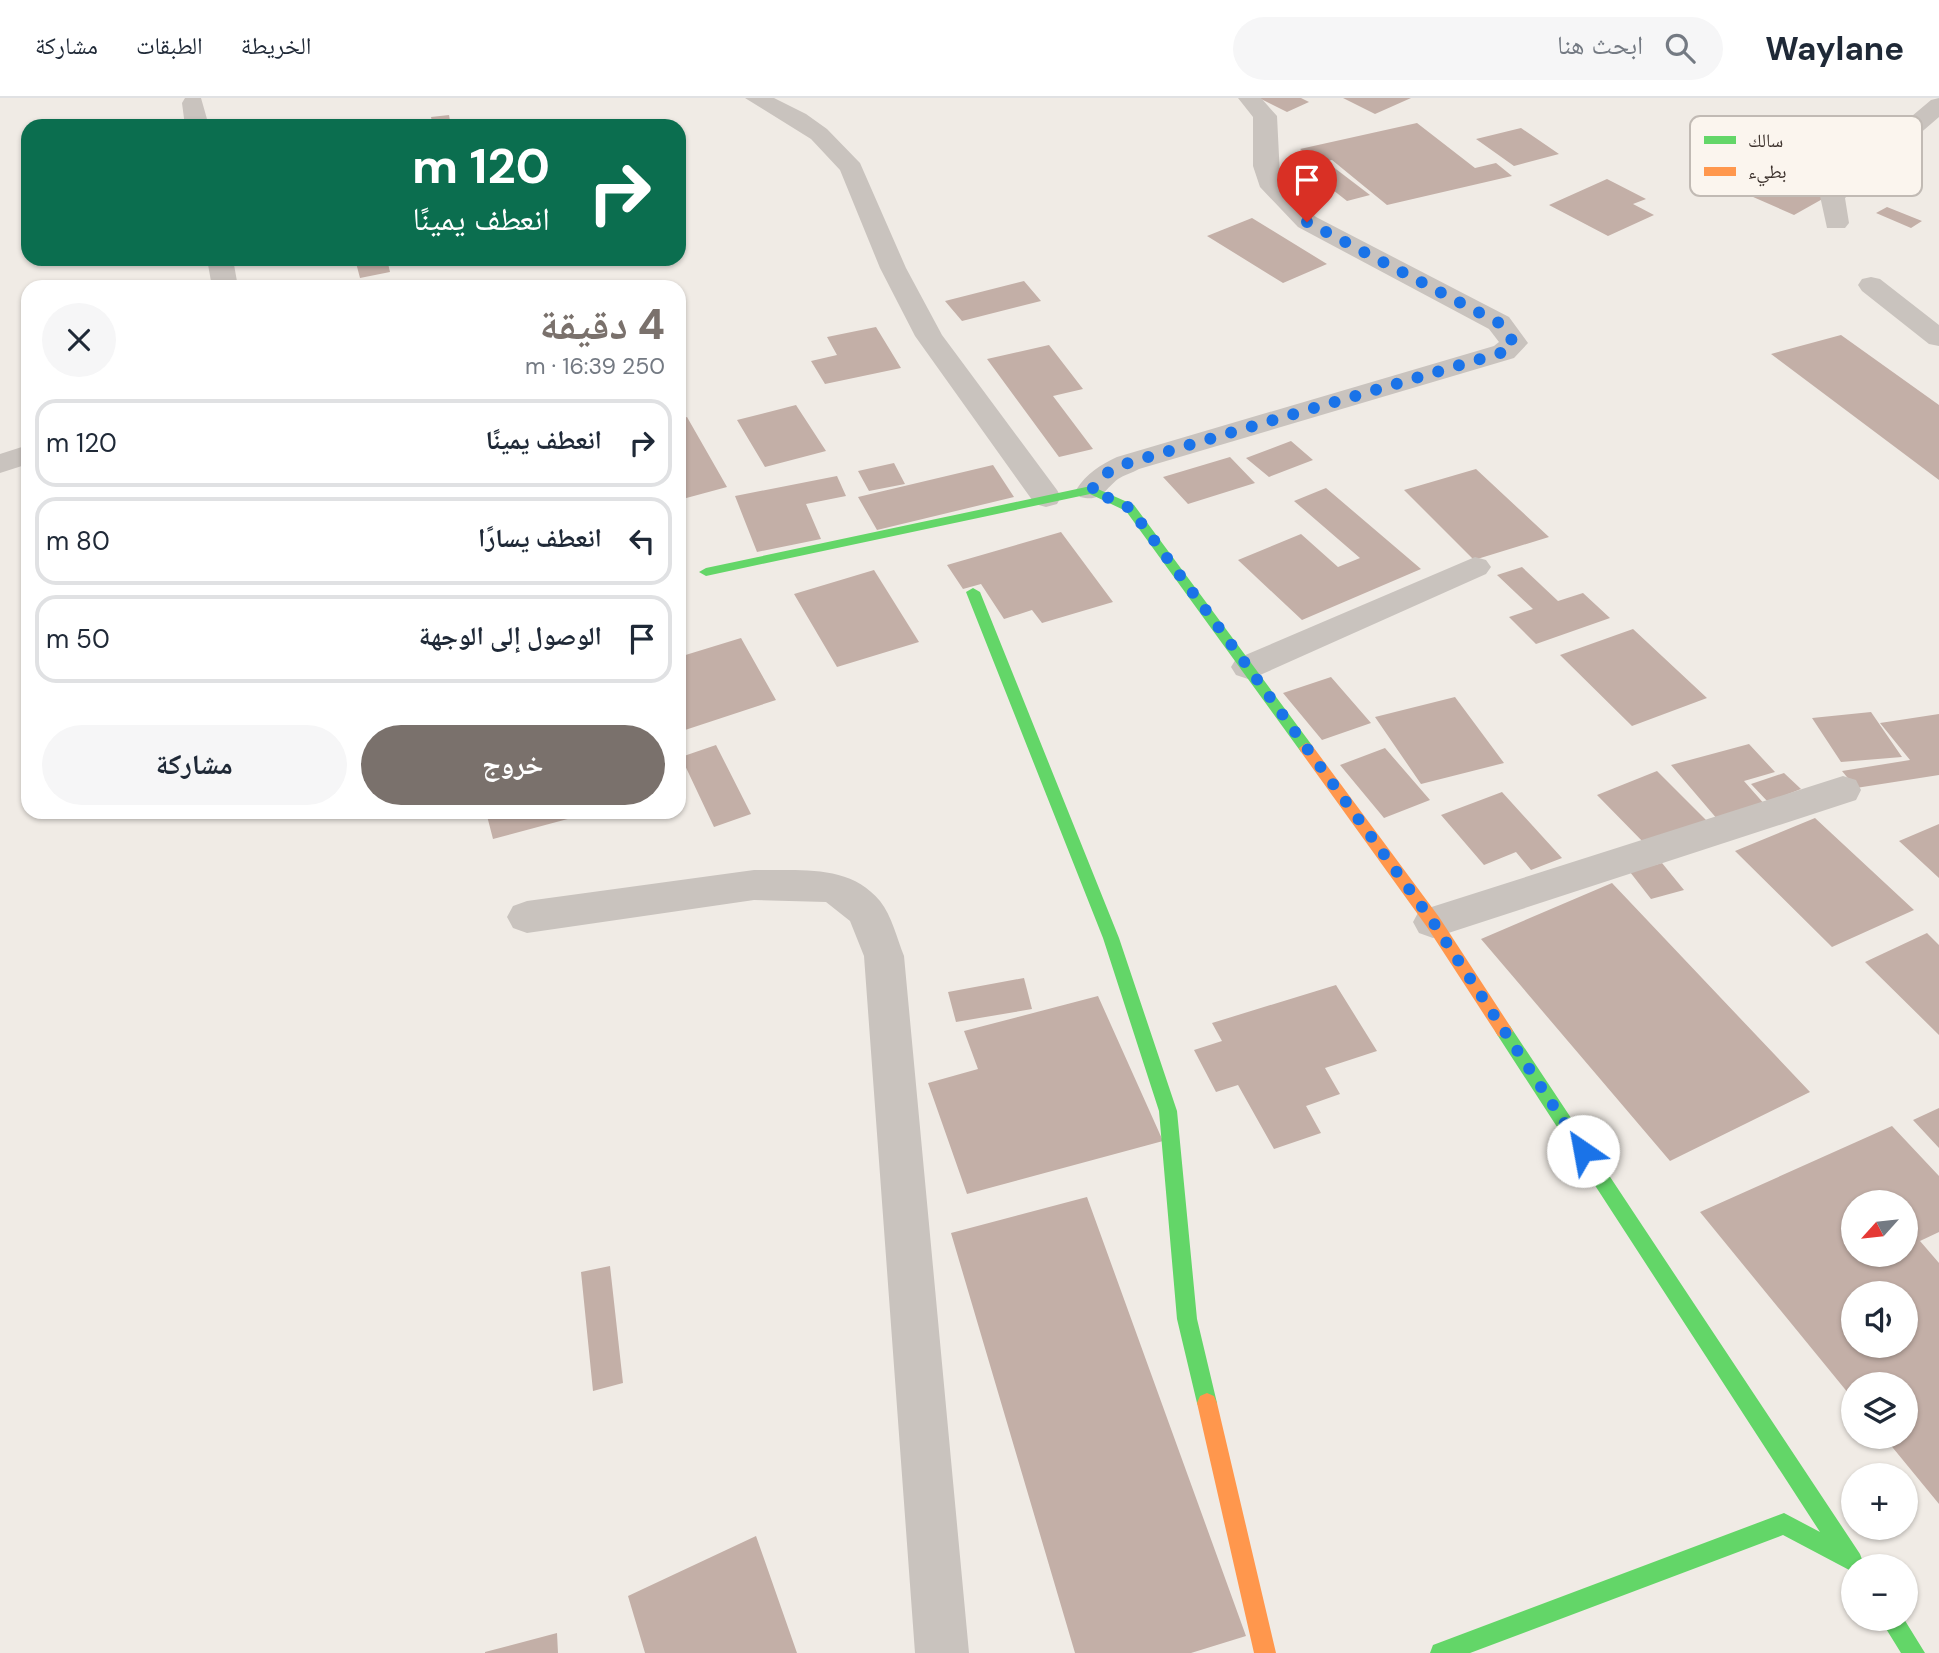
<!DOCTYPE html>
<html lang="ar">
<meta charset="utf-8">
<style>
body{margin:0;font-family:"DM Sans","Noto Naskh Arabic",sans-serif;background:#f6f6f7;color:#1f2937;direction:rtl;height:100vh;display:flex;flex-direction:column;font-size:26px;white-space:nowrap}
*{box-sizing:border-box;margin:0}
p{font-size:23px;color:#747a83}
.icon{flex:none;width:38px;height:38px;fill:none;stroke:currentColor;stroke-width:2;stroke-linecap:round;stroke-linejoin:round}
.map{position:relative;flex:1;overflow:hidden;direction:ltr}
.side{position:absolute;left:21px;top:182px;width:665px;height:539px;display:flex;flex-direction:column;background:#fff;border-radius:21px;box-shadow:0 2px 5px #0004;direction:rtl}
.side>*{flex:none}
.hud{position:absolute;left:21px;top:21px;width:665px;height:147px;border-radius:21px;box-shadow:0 2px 5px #0004;direction:rtl;background:#0b6e4f;color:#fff;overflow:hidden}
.needle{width:46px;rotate:243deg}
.buttons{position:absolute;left:1841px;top:1092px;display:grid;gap:14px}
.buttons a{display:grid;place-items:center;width:77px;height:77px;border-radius:50%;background:#fff;box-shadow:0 2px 5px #0004;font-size:35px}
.pin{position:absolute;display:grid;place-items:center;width:60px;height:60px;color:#fff;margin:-72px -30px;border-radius:50% 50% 50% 0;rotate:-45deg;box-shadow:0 0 7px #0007}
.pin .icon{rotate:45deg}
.me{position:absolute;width:77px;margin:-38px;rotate:327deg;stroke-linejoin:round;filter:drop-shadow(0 0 5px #0008)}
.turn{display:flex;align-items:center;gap:24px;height:147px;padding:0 21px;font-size:32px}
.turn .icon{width:91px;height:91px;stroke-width:2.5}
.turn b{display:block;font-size:49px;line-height:60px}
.round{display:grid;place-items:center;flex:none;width:74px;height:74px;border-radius:37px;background:#f6f6f7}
.head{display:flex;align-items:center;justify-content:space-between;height:119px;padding:0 21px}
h1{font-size:42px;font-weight:800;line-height:52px;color:#7a716c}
.button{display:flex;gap:14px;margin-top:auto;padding:14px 21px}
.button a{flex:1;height:80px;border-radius:42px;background:#7a716c;color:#fff;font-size:28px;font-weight:800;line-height:80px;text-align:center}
.button a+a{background:#f6f6f7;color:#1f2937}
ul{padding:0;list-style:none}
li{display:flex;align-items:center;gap:21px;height:88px;margin:0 14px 10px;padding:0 7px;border:4px solid #e0e1e3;border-radius:21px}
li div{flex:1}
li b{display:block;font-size:26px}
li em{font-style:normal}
header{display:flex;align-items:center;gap:42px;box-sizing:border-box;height:98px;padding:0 35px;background:#fff;border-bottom:2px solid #e0e1e3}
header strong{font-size:33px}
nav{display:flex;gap:38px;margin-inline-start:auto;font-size:24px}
.search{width:490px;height:63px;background:#f6f6f7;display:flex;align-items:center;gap:18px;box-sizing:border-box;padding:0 24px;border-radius:38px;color:#747a83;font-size:26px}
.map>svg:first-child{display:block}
.building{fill:#c3afa7;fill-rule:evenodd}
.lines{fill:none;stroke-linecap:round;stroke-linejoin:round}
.street{fill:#c9c3be;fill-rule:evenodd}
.fast{fill:#63d668;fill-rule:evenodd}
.slow{fill:#ff974d;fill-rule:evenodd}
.route{stroke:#1a73e8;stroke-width:12;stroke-dasharray:0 21.6}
.key{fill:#fbf5ee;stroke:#c1bab4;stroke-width:2}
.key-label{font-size:19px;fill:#3b302b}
</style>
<header>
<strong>Waylane</strong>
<div class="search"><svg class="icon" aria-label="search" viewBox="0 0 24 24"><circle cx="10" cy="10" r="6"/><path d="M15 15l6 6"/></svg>ابحث هنا</div>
<nav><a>الخريطة</a><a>الطبقات</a><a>مشاركة</a></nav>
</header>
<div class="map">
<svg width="1939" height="1555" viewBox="0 0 1939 1555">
<rect width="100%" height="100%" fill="#f0ebe5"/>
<path class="building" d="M1259,0H1301L1309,4L1287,14Z
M1343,0H1411L1375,16Z
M449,17L451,28H433L431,19Z
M1417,25L1475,70L1496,65L1512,78L1387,107L1332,62L1318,65L1300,51Z
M1521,30L1559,56L1514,68L1476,41Z
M1328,65L1370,97L1347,103L1324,85L1337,82L1319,68Z
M1761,71L1826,99L1794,117L1728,88Z
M1607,81L1646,101L1633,106L1654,117L1608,138L1549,107Z
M1887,109L1922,123L1911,130L1876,115Z
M1252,120L1327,166L1283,185L1207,138Z
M355,161H387L390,174L360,180Z
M1024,183L1041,203L962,223L945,203Z
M876,229L901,270L825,286L811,263L837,257L827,239Z
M1841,237L1939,307V382L1771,256Z
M1049,247L1083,291L1053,298L1093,351L1059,359L987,261Z
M796,307L826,353L765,369L737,322Z
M687,319L727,389L679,402V321Z
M1291,343L1313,362L1269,379L1246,360Z
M1230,359L1255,385L1188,406L1163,379Z
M894,365L905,386L869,393L858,373Z
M993,367L1014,399L877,432L858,399Z
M1476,371L1549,439L1474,462L1404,392Z
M837,378L846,398L806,406L821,441L757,454L735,398Z
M1326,390L1421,471L1302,522L1238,462L1301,436L1338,469L1360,460L1294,403Z
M1061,434L1113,504L1042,525L1032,512L1004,521L981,486L963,491L947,467Z
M1522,469L1558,503L1583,495L1610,520L1536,546L1509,519L1533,511L1497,477Z
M874,472L919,544L837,569L794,496Z
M1633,531L1707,600L1632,628L1560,557Z
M741,540L776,602L679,634V559Z
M1331,579L1371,625L1322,642L1283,595Z
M1455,599L1504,665L1421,686L1375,619Z
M1871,614L1902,659L1841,664L1812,620Z
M1939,616V677L1856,690L1842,673L1910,662L1880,625Z
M1749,646L1775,674L1744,683L1766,708L1718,722L1671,667Z
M716,647L751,716L714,729L681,659Z
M1385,650L1430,702L1384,720L1340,667Z
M1657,673L1708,724L1647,748L1597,697Z
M1784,675L1801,691L1768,704L1751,686Z
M1502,694L1562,760L1531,772L1516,754L1484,767L1441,717Z
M486,714H590V715L493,741Z
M1815,720L1914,812L1832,849L1735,753Z
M1939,726V780L1899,743Z
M1662,765L1684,792L1651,801L1630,774Z
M1612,785L1810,994L1670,1063L1481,841Z
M1927,835L1939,847V937L1865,864Z
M1024,880L1032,911L956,924L948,894Z
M1336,887L1377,953L1325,970L1340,996L1306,1008L1321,1035L1274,1051L1238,987L1216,994L1194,952L1222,943L1212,925Z
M1098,898L1163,1043L967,1096L928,985L978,971L964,933Z
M1939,1010V1050L1913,1022Z
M1892,1028L1939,1078V1134L1920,1143L1939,1165V1406L1884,1339H1906V1286H1853V1301L1700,1114ZM1853,1104H1906V1157H1853ZM1853,1195H1906V1248H1853Z
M1087,1099L1246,1538L1191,1555H1075L951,1135Z
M610,1168L623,1285L593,1293L581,1174Z
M756,1438L797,1555H645L628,1498Z
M557,1535L558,1555H485V1554Z"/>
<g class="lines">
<path class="street" d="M185,0H201L209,28H185L182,5Z
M745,0H774L806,16L827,31L860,65L906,170L942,237L1057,392L1061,399L1057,406L1046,409L1035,406L915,238L880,170L840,72L811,41Z
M1238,0H1261L1277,18L1280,78L1300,105L1316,119L1509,219L1528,245L1514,260L1139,371C1132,375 1124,377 1118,381C1103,393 1102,404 1080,399L1076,392C1087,375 1100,367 1117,359L1494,248L1499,244L1489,231L1298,129L1260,89L1253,68V19Z
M1939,0V19L1845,100L1849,125L1845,130H1827L1820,98L1823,93L1931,2Z
M207,161H233L238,189H212Z
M1871,179L1880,181L1939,227V248L1929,246L1862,193L1858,187L1862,181Z
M28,347V366L0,375V356Z
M1475,459L1486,462L1491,469L1486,476L1260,577L1248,581L1236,577L1231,569L1236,561Z
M1843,678L1856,682L1861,692L1856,702L1433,840L1419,835L1413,824L1419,813Z
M754,772C798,773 849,765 880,803C892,818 897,841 904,858L969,1555H915L864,858L850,823L826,804L754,802L527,835L513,830L507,819L513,808L527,803Z"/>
<path class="fast" d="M1091,388L1134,407L1311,646L1313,650L1311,654H1301L1126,413L1090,396L706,478L699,474L706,470Z
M973,490L980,494L1119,840L1177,1013L1197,1221L1217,1305L1214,1312L1207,1315L1200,1312L1197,1305L1177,1221L1159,1013L1103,840L966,494Z
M1504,926L1510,928L1860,1456L1863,1464L1861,1468H1853V1474L1783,1437L1470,1555H1430L1433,1547L1441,1544L1784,1415L1820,1434L1498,938L1495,933L1498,928Z
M1880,1521H1904L1925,1555H1901Z"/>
<path class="slow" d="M1306,645L1311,646L1439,819L1510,928L1513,933L1510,938L1504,940L1498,938L1427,829L1301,654L1299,650Z
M1207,1295L1214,1298L1217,1305L1276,1555H1254L1197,1305L1200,1298Z"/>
</g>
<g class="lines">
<path class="route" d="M1307,124L1499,225L1514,245L1504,254L1128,365L1107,375L1091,392L1130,410L1248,569L1433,824L1583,1053"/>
</g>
<rect x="1690" y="18" width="232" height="80" rx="10" class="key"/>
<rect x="1704" y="38" width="32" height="8" fill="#63d668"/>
<rect x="1704" y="69" width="32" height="9" fill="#ff974d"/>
<g class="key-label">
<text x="1748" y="49">سالك</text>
<text x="1748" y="80">بطيء</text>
</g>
</svg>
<div class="buttons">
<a><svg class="needle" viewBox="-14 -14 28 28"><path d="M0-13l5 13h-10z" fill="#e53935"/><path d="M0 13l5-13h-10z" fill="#747a83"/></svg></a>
<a><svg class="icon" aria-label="sound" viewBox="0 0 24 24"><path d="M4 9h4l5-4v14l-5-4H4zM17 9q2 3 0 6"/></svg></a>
<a><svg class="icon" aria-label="layers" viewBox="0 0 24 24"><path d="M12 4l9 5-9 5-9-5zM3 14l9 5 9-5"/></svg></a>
<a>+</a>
<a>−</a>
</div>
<div class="pin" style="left:1307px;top:124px;background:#d93025"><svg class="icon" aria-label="arrive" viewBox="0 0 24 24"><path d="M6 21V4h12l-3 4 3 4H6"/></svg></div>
<svg class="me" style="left:1583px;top:1053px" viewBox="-20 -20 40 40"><circle r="19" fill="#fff"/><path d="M0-13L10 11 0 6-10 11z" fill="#1a73e8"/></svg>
<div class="hud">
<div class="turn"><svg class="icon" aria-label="right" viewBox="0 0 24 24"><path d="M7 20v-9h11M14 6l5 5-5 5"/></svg><div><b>120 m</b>انعطف يمينًا</div></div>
</div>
<section class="side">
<div class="head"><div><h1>4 دقيقة</h1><p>250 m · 16:39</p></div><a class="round"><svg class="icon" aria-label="close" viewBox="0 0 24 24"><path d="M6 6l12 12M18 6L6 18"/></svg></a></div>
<ul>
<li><svg class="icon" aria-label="right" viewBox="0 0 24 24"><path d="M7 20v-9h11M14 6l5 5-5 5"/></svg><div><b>انعطف يمينًا</b></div><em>120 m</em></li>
<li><svg class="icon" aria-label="left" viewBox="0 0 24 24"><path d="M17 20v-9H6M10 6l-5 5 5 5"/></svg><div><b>انعطف يسارًا</b></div><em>80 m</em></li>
<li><svg class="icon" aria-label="arrive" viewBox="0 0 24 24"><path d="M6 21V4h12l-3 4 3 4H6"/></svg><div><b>الوصول إلى الوجهة</b></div><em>50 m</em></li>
</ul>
<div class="button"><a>خروج</a><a>مشاركة</a></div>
</section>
</div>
